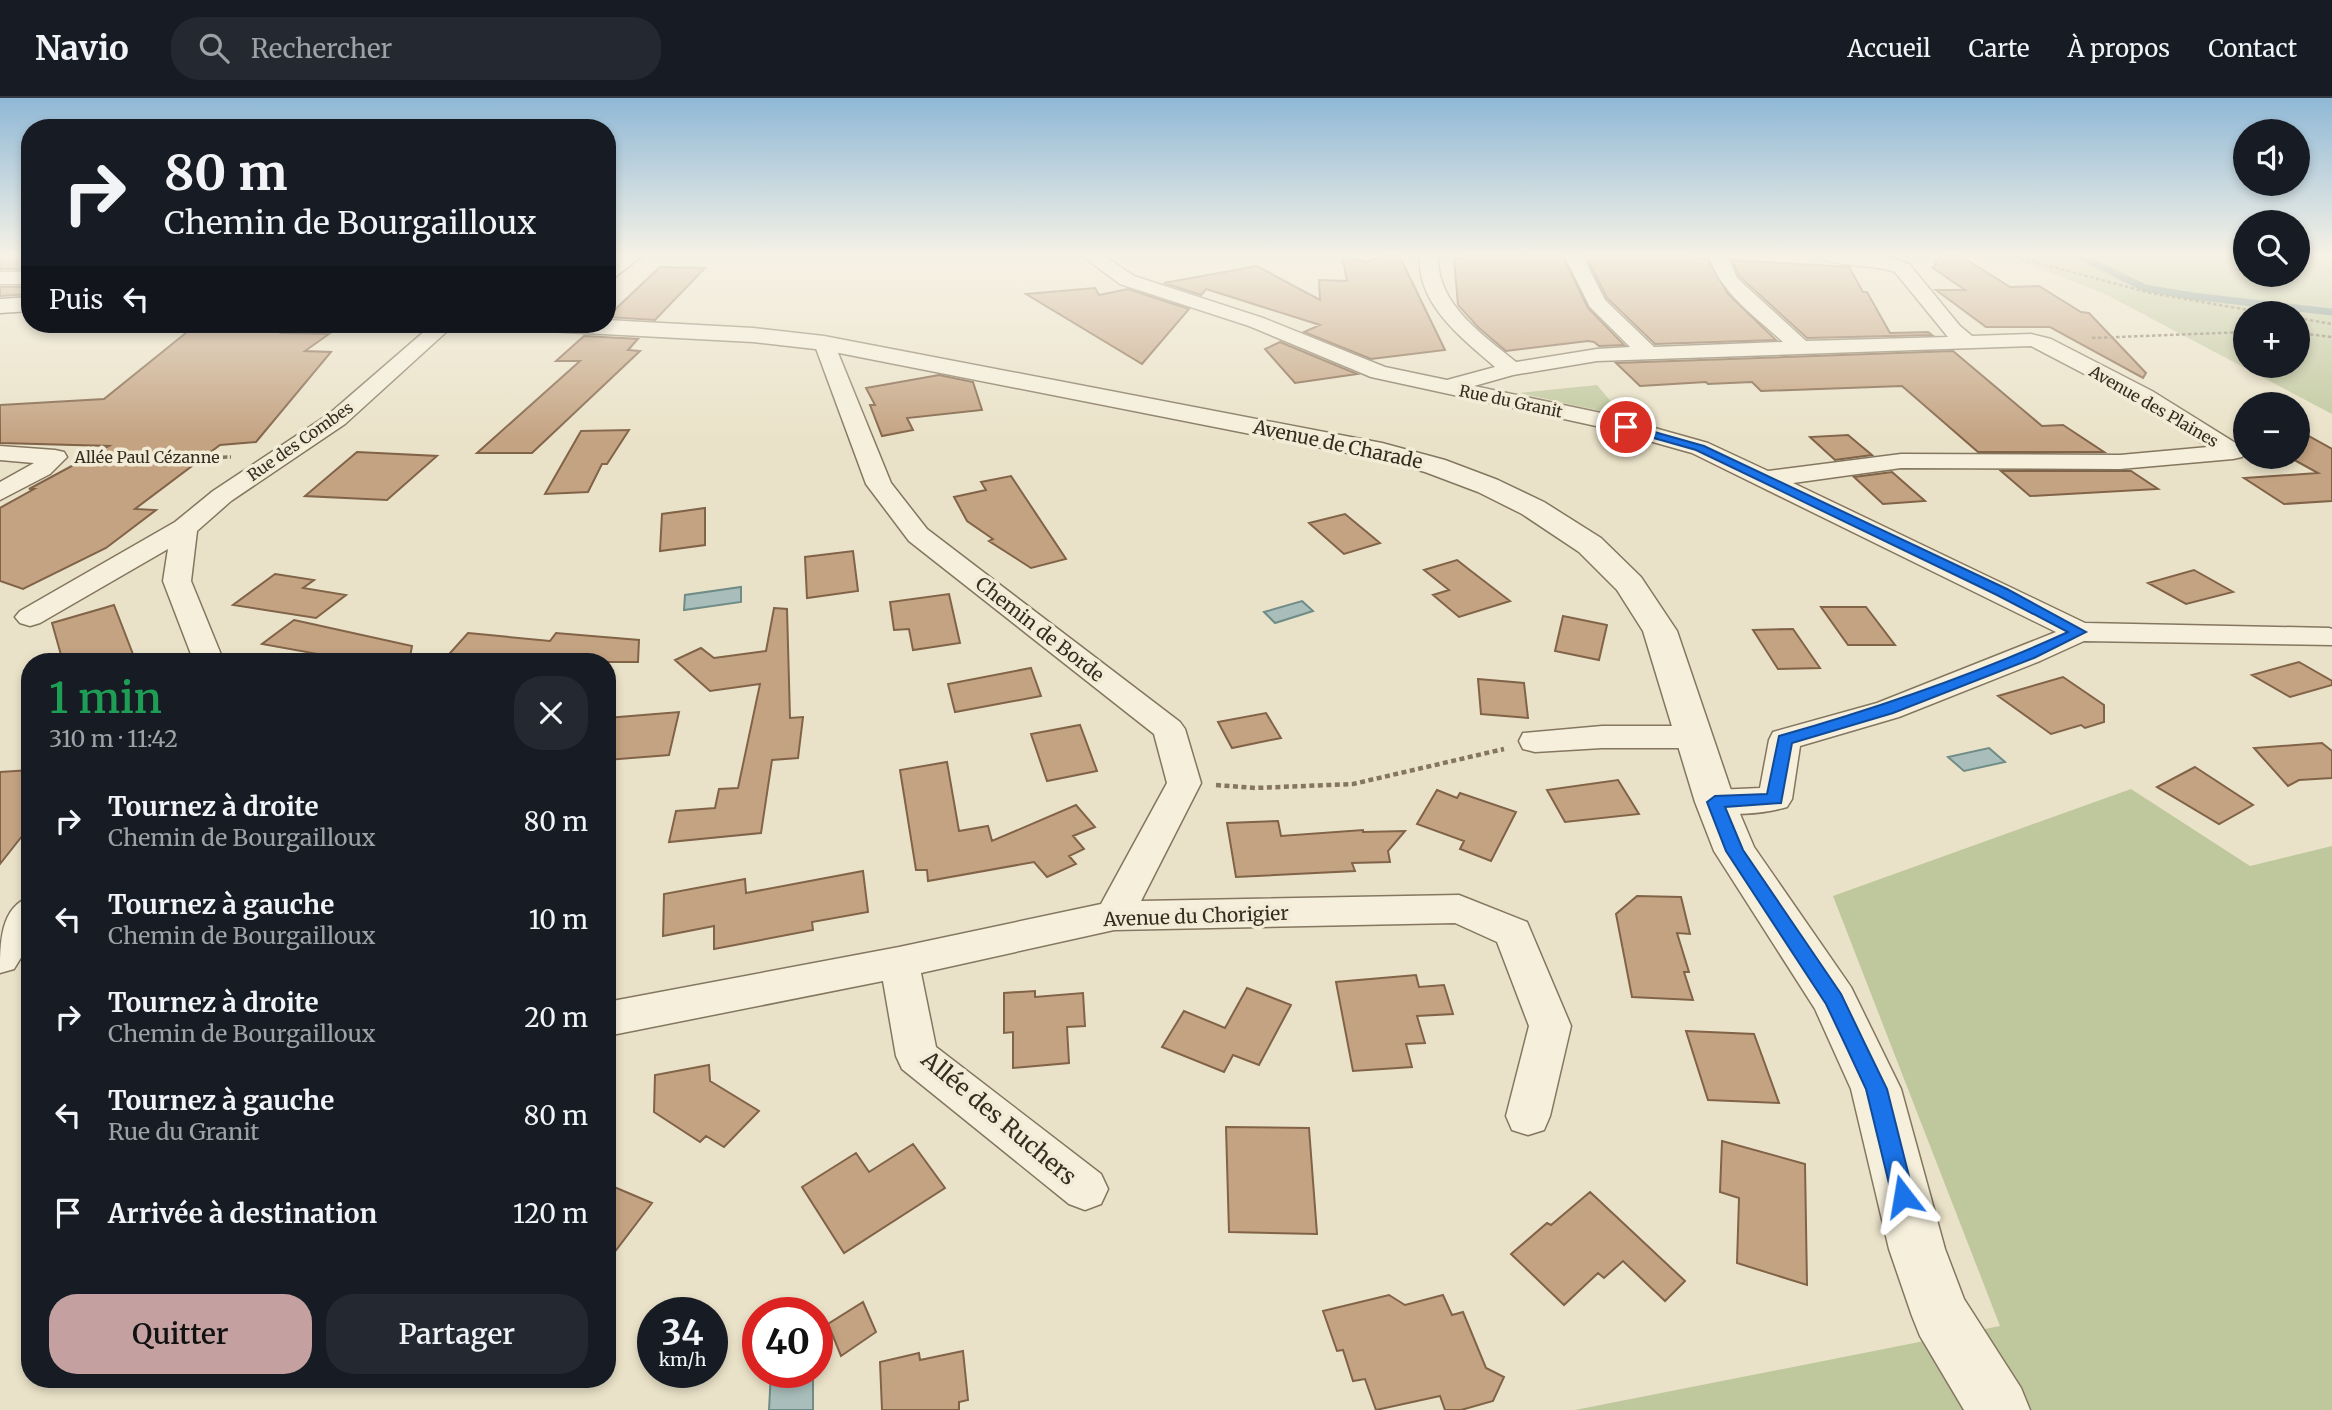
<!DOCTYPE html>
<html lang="fr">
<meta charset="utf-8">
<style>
body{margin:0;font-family:Merriweather,serif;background:#242831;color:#f1f3f6;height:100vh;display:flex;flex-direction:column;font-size:26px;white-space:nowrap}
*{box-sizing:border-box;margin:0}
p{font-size:23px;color:#9ea1a6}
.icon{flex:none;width:38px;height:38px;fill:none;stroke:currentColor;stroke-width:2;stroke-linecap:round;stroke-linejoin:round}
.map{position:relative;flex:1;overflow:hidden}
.panel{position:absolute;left:21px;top:555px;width:595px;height:735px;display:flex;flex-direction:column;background:#171b24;border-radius:28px;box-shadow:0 4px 10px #0003}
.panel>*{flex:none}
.guide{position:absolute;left:21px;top:21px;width:595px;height:214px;border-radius:28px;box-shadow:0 4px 10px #0003;background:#171b24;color:#f1f3f6;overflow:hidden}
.controls{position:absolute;left:2233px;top:21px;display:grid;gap:14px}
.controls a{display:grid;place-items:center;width:77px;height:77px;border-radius:50%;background:#171b24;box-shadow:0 4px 10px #0003;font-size:35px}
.speed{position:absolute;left:637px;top:1199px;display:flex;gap:14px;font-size:35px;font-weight:700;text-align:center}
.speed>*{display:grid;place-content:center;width:91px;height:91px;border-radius:50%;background:#171b24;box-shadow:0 4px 10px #0003;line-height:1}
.speed small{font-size:18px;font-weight:400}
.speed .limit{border:10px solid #d22;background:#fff;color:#111}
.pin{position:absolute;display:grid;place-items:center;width:60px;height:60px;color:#fff;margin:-30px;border:4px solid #fff;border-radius:50%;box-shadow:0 2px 7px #0007}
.me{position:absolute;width:77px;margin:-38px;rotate:346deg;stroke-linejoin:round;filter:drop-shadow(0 0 5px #0008)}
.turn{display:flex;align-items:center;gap:24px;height:147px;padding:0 28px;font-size:32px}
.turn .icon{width:91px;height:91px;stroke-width:2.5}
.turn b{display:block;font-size:49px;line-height:60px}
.then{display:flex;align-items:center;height:66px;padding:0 28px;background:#0003;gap:14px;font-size:26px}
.round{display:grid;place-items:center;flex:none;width:74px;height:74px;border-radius:28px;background:#242831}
.head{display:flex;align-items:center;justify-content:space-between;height:119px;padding:0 28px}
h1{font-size:42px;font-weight:600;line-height:52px;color:#1e9e55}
.action{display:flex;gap:14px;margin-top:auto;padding:14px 28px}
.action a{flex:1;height:80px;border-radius:28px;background:#c4a1a0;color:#111;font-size:28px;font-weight:600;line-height:80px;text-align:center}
.action a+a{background:#242831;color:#f1f3f6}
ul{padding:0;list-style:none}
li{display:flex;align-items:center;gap:21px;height:98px;padding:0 28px}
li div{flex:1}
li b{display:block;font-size:26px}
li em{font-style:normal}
header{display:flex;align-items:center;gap:42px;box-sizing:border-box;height:98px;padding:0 35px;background:#171b24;border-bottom:2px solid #363941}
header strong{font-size:33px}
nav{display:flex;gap:38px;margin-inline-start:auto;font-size:24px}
.search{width:490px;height:63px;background:#242831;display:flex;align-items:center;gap:18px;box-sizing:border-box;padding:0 24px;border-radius:28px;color:#9ea1a6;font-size:26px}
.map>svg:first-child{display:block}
.green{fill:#bfc79d;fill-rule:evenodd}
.water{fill:#a9beba;stroke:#708c87;stroke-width:2}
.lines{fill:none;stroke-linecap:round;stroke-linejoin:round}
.stream{stroke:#708c87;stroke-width:7}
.building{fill:#c4a382;stroke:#816348;stroke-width:2}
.minor-casing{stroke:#84765f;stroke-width:3}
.tertiary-casing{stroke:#84765f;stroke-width:3}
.secondary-casing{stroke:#665742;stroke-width:3}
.path-far2{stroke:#84765f;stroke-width:2.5;stroke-dasharray:3.5 2.5;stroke-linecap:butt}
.path-far1{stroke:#84765f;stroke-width:3.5;stroke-dasharray:4.5 2.5;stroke-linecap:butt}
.path{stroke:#84765f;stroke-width:4.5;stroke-dasharray:5 3.5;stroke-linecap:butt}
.minor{fill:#f5efdb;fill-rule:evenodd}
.tertiary{fill:#f5efdb;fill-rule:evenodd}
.secondary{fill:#f5efdb;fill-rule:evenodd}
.route{fill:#1a73e8;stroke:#114b97;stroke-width:2}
.labels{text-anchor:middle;stroke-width:7;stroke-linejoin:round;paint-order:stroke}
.far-street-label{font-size:16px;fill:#362d21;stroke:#f2ecd7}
.street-label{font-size:19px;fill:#362d21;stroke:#f2ecd7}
.near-street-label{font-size:23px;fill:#362d21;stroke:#f2ecd7}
</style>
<header>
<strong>Navio</strong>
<div class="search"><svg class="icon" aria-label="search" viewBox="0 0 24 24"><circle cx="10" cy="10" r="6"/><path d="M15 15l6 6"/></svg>Rechercher</div>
<nav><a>Accueil</a><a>Carte</a><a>À propos</a><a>Contact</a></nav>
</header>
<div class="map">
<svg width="2332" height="1312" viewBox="0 0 2332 1312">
<rect width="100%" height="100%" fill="#eae2c8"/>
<path class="green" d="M2005,157H2245V177H2298V157H2332V316L2105,196ZM2245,215H2298V268H2245Z
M1597,287L1623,318L1519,295Z
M2131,691L2250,768L2332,748V1312H1575L2000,1228L1833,798Z"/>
<path class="water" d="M741,489V504L684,512L685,497Z
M1302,503L1313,513L1275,525L1264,514Z
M1989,650L2005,664L1964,673L1948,659Z
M771,1274H813V1312H769Z"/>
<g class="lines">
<path class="stream" d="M2077,157L2145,190L2192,198L2332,214"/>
</g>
<path class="building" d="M15,157H30V171H0V160Z
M1342,157L1367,164L1386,157H1399L1445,252L1371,261L1304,234L1320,227L1206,191L1201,197L1164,185L1257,168L1320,202L1319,182L1347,183Z
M1465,157H1562L1588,210L1624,247L1599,248L1594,244L1588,243L1506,253L1478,229L1458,207L1454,160H1465Z
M1585,157H1692L1694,160L1708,161L1728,196L1776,242L1655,246L1607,200Z
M1941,157H1959L2010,189L2039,188L2081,214L2089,215L2146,275L2143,280L2050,229H1986L1936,192H1965L1933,170Z
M1732,162L1849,169L1863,194H1867L1890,235L1928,234L1932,237L1807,240L1739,178Z
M660,169L705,170L655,222L607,219Z
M0,189H30V196L0,198Z
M1095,190L1099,197L1128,191L1189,211L1142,266L1026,196Z
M197,226H296L282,235L329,236L305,253L331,254L256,344L220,347L135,411L156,412L106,450L23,491L0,483V410L34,391H29L109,348L0,345V307L104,301Z
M584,238L638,241L628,252L640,253L532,355H477L580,263H556Z
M1280,244L1357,276L1295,285L1265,251Z
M1953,253L2042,328L2063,327L2104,354H1978L1902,288L1761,293L1752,284L1708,286L1706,284L1640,288L1616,265Z
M939,277L973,284L982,312L907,320L913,332L882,338L870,307H875L866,290Z
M629,332L607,366H602L588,394L545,396L581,333Z
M2298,332L2332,351V403L2284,406L2244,380L2318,375L2289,359H2298Z
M1848,337L1872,357L1835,362L1810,339Z
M357,354L437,358L387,402L305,398Z
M2001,373H2131L2158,391L2030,398Z
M1892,374L1925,403L1883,406L1854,379Z
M1011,378L1066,461L1031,470L989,443L993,441L967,423L954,399L986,392L981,384Z
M705,410V447L660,453L662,416Z
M1345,416L1380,445L1344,456L1309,425Z
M853,453L858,493L807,500L805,459Z
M1457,462L1471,473L1510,503L1459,519L1433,497L1449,492L1424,472Z
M2194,472L2233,494L2186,506L2148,485Z
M275,476L314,482L303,490L346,497L316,520L233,507Z
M949,496L960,545L913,552L909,531L894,532L890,504Z
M114,507L136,564H63L52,525Z
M1821,509H1866L1895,547H1848Z
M774,510L787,511L790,620L803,619L798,660L772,662L761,735L669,744L676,713L715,710L719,691L738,690L760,586L710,593L675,562L701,550L714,560L766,553Z
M1563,518L1607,527L1599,562L1555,553Z
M294,522L412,548L409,564H362L262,546Z
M1793,531L1820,570L1778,571L1753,532Z
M468,535L550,543L556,535L639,542L638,564H442Z
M2299,564L2332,583V587L2290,599L2252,577Z
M1031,570L1041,598L955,614L948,586Z
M2063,579L2104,607V624L2085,630L2081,627L2051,636L1998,598Z
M1478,581L1524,585L1528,620L1481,616Z
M679,614L669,657L607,662V620Z
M1266,615L1281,640L1232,650L1218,624Z
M1080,627L1097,673L1047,683L1031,636Z
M2322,645L2332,653V680L2299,682L2288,688L2254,650Z
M947,664L959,733L988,728L992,743L1076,707L1095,729L1073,738L1084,751L1069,758L1076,766L1047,779L1034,764L928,783L927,772H916L900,672Z
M2195,669L2253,707L2219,726L2157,689Z
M30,672V728L0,766V674Z
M1618,682L1639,716L1565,724L1547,692Z
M1437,692L1457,700L1460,695L1516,714L1491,763L1460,751L1464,743L1417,726Z
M1278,723L1281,738L1363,732V734L1405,733L1388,753L1390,764L1352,765L1355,773L1236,779L1227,725Z
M863,773L868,814L812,824L813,832L714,851V828L663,838L664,796L745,781L746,795Z
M1637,798L1681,799L1690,836L1677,835L1689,874H1684L1693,902L1632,899L1616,816Z
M1416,877L1419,889L1444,887L1453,916L1417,918L1425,945L1406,946L1412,969L1353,973L1336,884Z
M1247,890L1291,907L1259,967L1233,957L1224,974L1162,949L1184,913L1225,930Z
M1035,893V899L1083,895L1085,928L1067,929L1069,965L1013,970V934L1004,935V895Z
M1686,933L1754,936L1779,1005L1708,1002Z
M709,967L710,983L759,1013L724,1049L706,1038L700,1044L654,1014L655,977Z
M1226,1029L1309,1030L1317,1136L1229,1134Z
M1722,1043L1805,1066L1807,1187L1737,1165L1739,1100L1720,1094Z
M913,1046L945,1090L844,1155L802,1089L856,1055L869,1074Z
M607,1086L652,1105L607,1164Z
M1590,1094L1685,1183L1665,1203L1623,1163L1604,1180L1598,1175L1564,1207L1511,1156L1547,1125L1551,1127Z
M1389,1197L1405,1207L1443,1197L1452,1217L1463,1214L1486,1270L1504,1279L1493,1303L1461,1312H1445L1440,1298L1376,1312L1365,1281L1353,1283L1343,1252L1337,1253L1323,1213Z
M863,1204L876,1234L841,1258L828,1226Z
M963,1253L968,1302L959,1304V1312H882L880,1264L919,1255L920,1262Z"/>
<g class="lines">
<g class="minor-casing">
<path id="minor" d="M1081,157H1103L1134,178L1263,220L1385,269L1447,282L1495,269C1462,240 1416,206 1420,157H1438C1436,206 1482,236 1516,264L1597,251L1630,249L1590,209L1564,157H1582L1605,202L1654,249L1783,244C1755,218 1720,195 1709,157H1727L1737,180L1806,243L1948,239L1895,174C1876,166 1831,170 1818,157C1849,157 1880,154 1909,166L1960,228L1972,238L2031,236L2051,241L2152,293L2242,349L2245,354L2242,359L2233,361L2120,371L1901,370L1793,385L2085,525L2329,530L2332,531V547L2084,543L2040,563L1899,619L1800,648L1792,701L1787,709C1763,716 1727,719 1703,712L1698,704L1703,696L1715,692L1760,690L1769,642L1773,634L1877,605L2056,534L1692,355L1596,328L1371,279L1249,228L1120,186ZM2031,248L2136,303L2208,349L2120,357L1901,356L1768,373L1708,345L1601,315L1474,288L1513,277L1597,263Z
M0,174H30V186H0Z
M433,226H455L345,326L231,403L197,433L191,483L224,564H194L163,483L168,451L40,525L30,528L20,525L15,519L20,513L175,424L213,393L329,316Z
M824,239L831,241L834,245L891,385L927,431L1180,624L1185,631L1201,685L1141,803L1459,797L1527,824L1571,928L1550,1018L1544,1032L1528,1037L1512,1032L1506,1018L1529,928L1497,844L1455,825L1114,832L921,875L936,949L1101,1076L1108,1091L1101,1106L1085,1112L1069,1106L902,971L896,958L883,883L607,938V904L899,849L1101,806L1167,685L1154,636L909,443L866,386L814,245L817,241Z
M0,348L55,352L64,354L67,359L50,376L0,402V384L34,365L0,362Z
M1602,628H1694L1706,632L1710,639L1706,646L1694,650H1602L1535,654L1523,651L1519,643L1523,635Z
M30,799V845L14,871L0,875C0,846 0,809 30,799Z"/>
</g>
<g class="tertiary-casing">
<path id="tertiary" d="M607,222L753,230L824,238L1382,345L1445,362L1498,382L1544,404L1601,440L1641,479L1677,533L1735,704L1754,749L1851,889L1901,991L1945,1151L1964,1201L2021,1290L2030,1312H1964L1920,1238L1912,1218L1889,1151L1851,991L1815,911L1714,753L1695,704L1643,533L1617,492L1579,454L1522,416L1478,394L1425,374L1378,361L824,252L753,244L547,233L539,231L535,226H607Z"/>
</g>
<g class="secondary-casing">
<path id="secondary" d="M618,157H643L615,179L607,180V164Z
M30,199V213L0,215V201Z"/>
</g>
<path class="path-far2" d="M2009,157L2150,195L2266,215
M2298,220L2332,226
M2298,235L2332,239
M2092,240L2245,234"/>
<path class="path-far1" d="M83,358L136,361L231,359"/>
<path class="path" d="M1216,687L1255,690L1353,686L1504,651"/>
<use href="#minor" class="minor"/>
<use href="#tertiary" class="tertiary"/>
<use href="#secondary" class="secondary"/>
</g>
<linearGradient id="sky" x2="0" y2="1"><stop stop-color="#8fb8d6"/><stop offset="0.46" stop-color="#f6f2e6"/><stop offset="1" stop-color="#f6f2e6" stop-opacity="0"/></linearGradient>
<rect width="2332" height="341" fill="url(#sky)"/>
<path class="route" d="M1626,326L1704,348L2007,491L2086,534L2034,560L1893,615L1792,645L1781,705L1725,709L1743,752L1841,896L1865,946L1887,991L1914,1098L1911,1105L1903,1108L1895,1105L1892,1098L1866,991L1845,946L1826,906L1726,753L1707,704L1715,698L1767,696L1779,638C1878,610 1974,577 2068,534L1997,497L1696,352L1622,331L1620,329Z"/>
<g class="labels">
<g class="far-street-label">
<text transform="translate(1511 303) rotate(12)" y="6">Rue du Granit</text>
<text transform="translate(2154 308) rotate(30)" y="6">Avenue des Plaines</text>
<text transform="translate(300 343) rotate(-35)" y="6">Rue des Combes</text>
<text x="147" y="365">Allée Paul Cézanne</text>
</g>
<g class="street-label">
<text transform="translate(1338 346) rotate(12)" y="7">Avenue de Charade</text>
<text transform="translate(1040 531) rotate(38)" y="7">Chemin de Borde</text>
<text transform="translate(1196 818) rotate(-2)" y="7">Avenue du Chorigier</text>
</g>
<g class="near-street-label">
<text transform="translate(999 1020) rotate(40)" y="8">Allée des Ruchers</text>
</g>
</g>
</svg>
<div class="controls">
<a><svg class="icon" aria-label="sound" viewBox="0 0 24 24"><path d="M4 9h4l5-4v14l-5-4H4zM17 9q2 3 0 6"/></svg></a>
<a><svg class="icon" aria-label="search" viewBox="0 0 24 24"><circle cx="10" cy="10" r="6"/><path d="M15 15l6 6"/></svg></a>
<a>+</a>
<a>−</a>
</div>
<div class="speed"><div>34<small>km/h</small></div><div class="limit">40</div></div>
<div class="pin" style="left:1626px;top:329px;background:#d93025"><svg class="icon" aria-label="arrive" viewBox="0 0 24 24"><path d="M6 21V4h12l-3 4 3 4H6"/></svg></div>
<svg class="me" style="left:1903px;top:1098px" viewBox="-20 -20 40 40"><path d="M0-17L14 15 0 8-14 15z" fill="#1a73e8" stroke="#fff" stroke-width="4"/></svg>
<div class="guide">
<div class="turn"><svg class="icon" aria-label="right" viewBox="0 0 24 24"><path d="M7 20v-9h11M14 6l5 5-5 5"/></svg><div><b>80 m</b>Chemin de Bourgailloux</div></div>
<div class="then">Puis<svg class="icon" aria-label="left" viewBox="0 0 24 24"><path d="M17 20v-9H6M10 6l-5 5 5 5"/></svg></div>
</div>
<section class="panel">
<div class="head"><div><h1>1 min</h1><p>310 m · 11:42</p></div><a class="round"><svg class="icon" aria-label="close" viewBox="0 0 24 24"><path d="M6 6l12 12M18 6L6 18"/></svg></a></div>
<ul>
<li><svg class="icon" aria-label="right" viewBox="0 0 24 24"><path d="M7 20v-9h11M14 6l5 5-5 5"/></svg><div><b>Tournez à droite</b><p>Chemin de Bourgailloux</p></div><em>80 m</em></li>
<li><svg class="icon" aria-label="left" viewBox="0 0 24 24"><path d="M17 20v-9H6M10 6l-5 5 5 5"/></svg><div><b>Tournez à gauche</b><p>Chemin de Bourgailloux</p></div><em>10 m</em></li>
<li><svg class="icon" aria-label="right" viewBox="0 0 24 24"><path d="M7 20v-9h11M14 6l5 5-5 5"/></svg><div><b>Tournez à droite</b><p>Chemin de Bourgailloux</p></div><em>20 m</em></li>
<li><svg class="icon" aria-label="left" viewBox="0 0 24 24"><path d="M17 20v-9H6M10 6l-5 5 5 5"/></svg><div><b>Tournez à gauche</b><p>Rue du Granit</p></div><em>80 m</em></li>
<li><svg class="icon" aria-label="arrive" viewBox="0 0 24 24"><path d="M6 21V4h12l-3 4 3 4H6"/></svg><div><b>Arrivée à destination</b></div><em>120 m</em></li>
</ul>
<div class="action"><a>Quitter</a><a>Partager</a></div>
</section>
</div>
